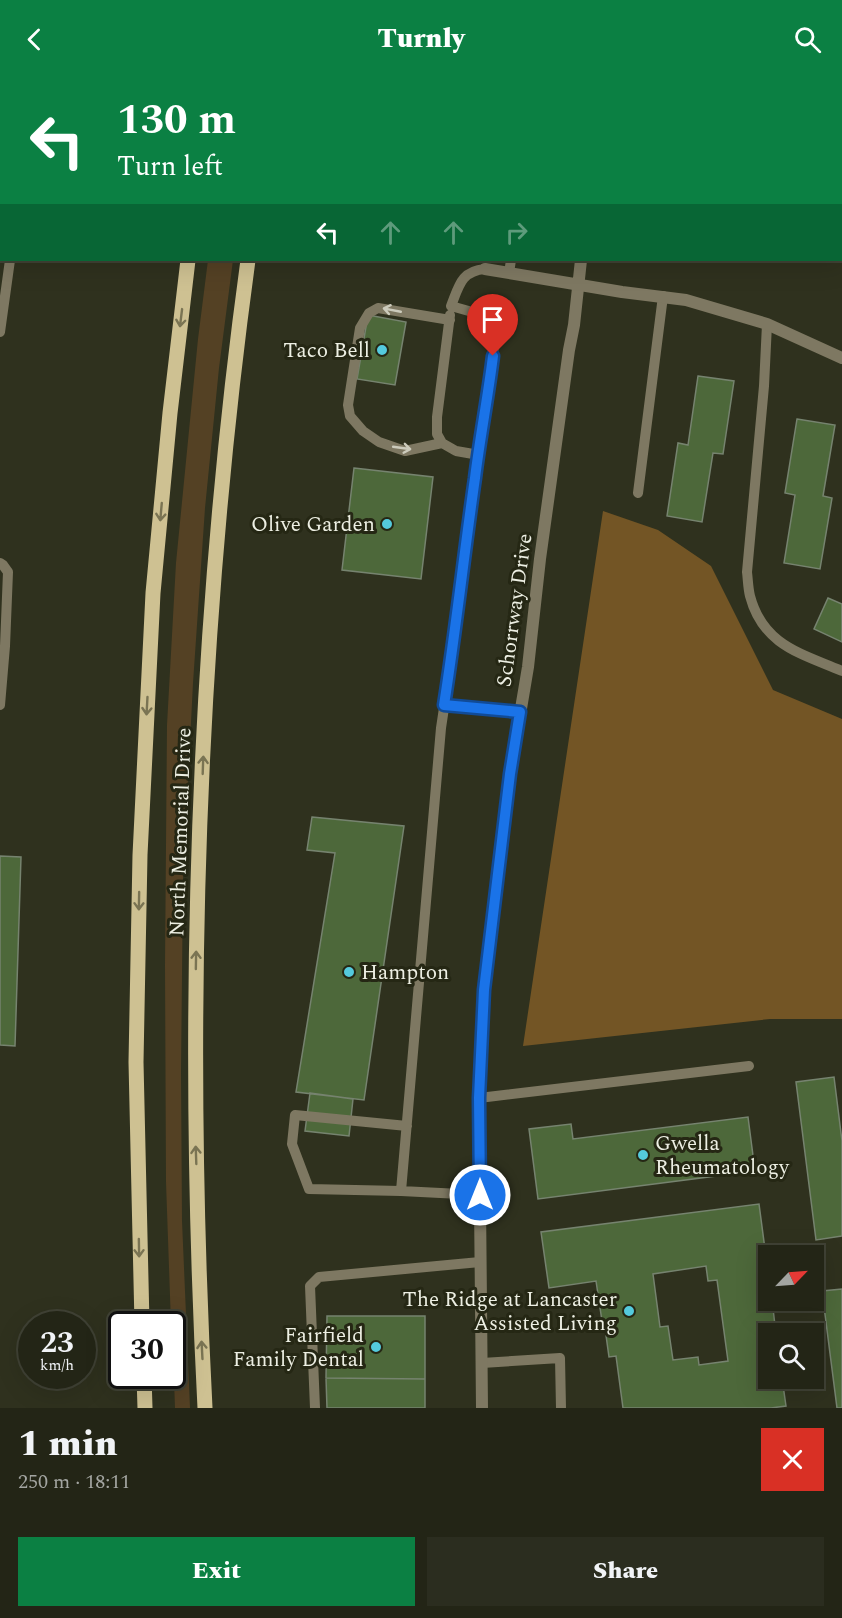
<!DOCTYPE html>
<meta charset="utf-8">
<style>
body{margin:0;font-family:Spectral,serif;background:#2b2d1f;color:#f1f3f6;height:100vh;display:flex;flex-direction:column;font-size:22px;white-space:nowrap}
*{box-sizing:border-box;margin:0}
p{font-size:20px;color:#a3a5a1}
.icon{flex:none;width:33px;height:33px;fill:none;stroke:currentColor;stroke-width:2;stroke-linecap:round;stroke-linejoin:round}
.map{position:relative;height:1330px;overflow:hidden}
.panel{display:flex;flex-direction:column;background:#232516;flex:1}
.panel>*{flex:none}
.banner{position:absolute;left:0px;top:0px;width:843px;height:183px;box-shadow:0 6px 24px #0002,0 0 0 2px #404235;background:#0b8043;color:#fff;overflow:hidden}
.needle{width:39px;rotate:65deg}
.buttons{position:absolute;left:758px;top:1167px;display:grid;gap:12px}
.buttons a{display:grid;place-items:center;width:66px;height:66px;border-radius:0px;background:#232516;box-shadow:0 6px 24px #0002,0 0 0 2px #404235;font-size:30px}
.speed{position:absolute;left:18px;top:1233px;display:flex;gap:12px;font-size:30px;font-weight:700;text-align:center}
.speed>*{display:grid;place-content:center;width:78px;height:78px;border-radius:50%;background:#232516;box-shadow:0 6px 24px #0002,0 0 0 2px #404235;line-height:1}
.speed small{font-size:15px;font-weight:400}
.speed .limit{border:3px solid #111;border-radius:9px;background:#fff;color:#111}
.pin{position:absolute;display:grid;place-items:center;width:51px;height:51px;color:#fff;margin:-62px -26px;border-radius:50% 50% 50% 0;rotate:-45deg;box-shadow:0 0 6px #0007}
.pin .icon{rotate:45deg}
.me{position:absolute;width:66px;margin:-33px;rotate:0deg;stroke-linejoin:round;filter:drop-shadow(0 0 4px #0008)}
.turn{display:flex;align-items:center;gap:21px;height:126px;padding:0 18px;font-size:27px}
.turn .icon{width:78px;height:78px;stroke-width:2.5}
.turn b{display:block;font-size:42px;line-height:51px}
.lanes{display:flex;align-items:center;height:57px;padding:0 18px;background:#0003;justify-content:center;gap:30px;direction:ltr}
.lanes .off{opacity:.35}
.round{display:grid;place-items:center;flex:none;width:63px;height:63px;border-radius:0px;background:#2b2d1f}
.headline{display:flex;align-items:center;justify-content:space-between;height:102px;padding:0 18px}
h1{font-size:36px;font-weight:800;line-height:45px}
.button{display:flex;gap:12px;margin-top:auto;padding:12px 18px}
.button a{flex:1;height:69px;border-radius:0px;background:#0b8043;color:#fff;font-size:24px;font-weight:800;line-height:69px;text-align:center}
.button a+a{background:#2b2d1f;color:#f1f3f6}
header{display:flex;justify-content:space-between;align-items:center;height:78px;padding:0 18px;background:#0b8043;color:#fff;font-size:27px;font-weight:800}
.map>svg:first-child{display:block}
.green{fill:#544124}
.forest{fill:#735525}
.building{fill:#4d683a;stroke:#76836f;stroke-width:1.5;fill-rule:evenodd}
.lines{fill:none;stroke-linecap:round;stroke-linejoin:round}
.service{stroke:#7e7862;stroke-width:10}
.minor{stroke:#7e7862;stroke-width:12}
.primary{stroke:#cec192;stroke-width:15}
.oneway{stroke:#cccbbc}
.oneway2{stroke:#7a7453}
.route-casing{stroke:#114b97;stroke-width:15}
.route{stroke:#1a73e8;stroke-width:10}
.poi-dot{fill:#54cadd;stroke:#252714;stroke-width:2}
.labels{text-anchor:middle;stroke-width:6;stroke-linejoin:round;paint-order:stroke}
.poi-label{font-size:21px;fill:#edefe3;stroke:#252714;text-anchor:end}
.street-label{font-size:21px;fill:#edefe3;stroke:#252714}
</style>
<header><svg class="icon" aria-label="back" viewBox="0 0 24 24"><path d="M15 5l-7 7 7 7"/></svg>Turnly<svg class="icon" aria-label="search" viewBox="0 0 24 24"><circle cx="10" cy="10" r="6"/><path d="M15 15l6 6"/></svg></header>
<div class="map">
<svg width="842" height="1330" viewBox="0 0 842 1330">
<rect width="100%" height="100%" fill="#2f311e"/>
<path class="green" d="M208,182H233L219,290L205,430L193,605L183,801L181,994L182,1143L190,1330H175L172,1246H171L166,1104L165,888L167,647L176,485L198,261Z"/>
<path class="forest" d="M603,433L658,452L711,488L773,612L842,641V941H770L523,968Z"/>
<path class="building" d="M368,237L406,244L395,307L357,301Z
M698,298L734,303L723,376L713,375L702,444L667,438L678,365L688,367Z
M797,341L835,347L823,418L832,420L820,491L784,485L795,417L785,415Z
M354,390L433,399L421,501L342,492Z
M828,520L842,526V564L814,551Z
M312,739L404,748L364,1022L296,1014L335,775L307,772Z
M0,778L21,779L15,968L0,967Z
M834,999L842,1063V1158L816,1162L796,1004Z
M310,1015L353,1021L349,1058L305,1053Z
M748,1039L755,1093L538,1121L529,1051L571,1046L573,1061Z
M759,1126L768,1194V1222H772L776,1256H768V1300H782L786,1328L771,1330H623L616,1278L609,1279L604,1243H602L596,1203L549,1210L541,1154ZM706,1188L708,1203L717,1202L728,1283L699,1287L698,1279L673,1282L668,1248L660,1249L653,1196Z
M842,1211V1330H837L822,1213Z
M327,1238H425V1301L326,1300Z
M326,1300L425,1301V1330H327Z"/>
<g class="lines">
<path class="service" d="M585,0L595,2
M832,0L839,2
M34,2V0
M394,2V0
M546,2V0
M0,27H2
M0,111L2,113
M509,195L511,182
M450,237L437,339V356L442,365L456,373L479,377
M767,246L764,308L747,494C748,502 748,510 750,518C763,567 800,575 842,593
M0,254L10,182
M442,365L405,373L379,364L363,353L350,338L348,327L360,250L369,235L378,230L450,242
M638,415L663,218
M0,485L3,487L8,494L5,568L0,627
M444,627L520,634
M479,1020L749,988
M401,1113L309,1111L292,1066L295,1037L407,1048
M480,1117L401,1113L441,650L457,543L475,398L488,320L495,258L490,239L451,228C459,208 461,193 485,191
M482,1285L560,1280L561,1330
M315,1330L310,1208L319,1199L480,1184"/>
<path class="minor" d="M610,2V0
M485,191L622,214L686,222L767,246L842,280
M482,1330L479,1020L484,911L510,696L528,589L540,481L569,272L574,247L581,182"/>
<path class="primary" d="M214,2V0
M278,2V0
M142,1246L136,984L140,777L153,515L170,335L188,182
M144,1298L145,1330
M205,1330C185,947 196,562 248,182"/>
</g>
<defs><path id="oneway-shaft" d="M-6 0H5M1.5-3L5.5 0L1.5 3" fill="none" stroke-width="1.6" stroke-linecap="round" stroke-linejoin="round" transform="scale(1.5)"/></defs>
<g class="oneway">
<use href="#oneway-shaft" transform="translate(392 232) rotate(-169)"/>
<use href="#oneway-shaft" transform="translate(402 370) rotate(8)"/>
</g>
<g class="oneway2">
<use href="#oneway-shaft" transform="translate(181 240) rotate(97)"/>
<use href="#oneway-shaft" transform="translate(161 434) rotate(95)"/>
<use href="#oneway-shaft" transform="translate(147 628) rotate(93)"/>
<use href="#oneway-shaft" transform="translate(203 687) rotate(-88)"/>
<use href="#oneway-shaft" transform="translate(139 823) rotate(91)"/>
<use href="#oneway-shaft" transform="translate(196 882) rotate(-89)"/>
<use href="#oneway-shaft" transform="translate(196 1077) rotate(-92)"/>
<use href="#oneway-shaft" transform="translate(139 1170) rotate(89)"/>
<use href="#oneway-shaft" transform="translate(202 1272) rotate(-93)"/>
</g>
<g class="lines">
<g class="route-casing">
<path id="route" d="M480,1117L479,1020L484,912L510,696L520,634L444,627C456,551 464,476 475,400C480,359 488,319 493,278"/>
</g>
<use href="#route" class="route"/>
</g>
<g class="poi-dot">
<circle cx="382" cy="272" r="6"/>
<circle cx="387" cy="446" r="6"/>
<circle cx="349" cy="894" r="6"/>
<circle cx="643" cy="1077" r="6"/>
<circle cx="629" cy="1233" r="6"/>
<circle cx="376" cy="1269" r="6"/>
</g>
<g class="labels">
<g class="poi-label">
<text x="370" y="279">Taco Bell</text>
<text x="375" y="453">Olive Garden</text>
<text x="361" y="901" text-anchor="start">Hampton</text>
<text x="655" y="1072" text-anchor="start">Gwella<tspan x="655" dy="24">Rheumatology</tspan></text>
<text x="617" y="1228">The Ridge at Lancaster<tspan x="617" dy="24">Assisted Living</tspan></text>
<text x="364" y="1264">Fairfield<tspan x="364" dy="24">Family Dental</tspan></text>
</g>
<g class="street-label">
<text transform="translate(514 532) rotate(-82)" y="7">Schorrway Drive</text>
<text transform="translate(180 754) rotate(-88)" y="7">North Memorial Drive</text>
</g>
</g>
</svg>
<div class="buttons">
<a><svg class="needle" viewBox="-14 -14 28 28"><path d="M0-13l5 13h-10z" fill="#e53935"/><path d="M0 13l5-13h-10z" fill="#a3a5a1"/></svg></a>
<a><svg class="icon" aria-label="search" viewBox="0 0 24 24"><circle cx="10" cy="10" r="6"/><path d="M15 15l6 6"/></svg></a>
</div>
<div class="speed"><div>23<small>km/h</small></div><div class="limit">30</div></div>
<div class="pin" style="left:493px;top:278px;background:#d93025"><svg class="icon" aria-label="arrive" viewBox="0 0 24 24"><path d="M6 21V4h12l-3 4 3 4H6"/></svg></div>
<svg class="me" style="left:480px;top:1117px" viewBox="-20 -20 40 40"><circle r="17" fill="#1a73e8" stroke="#fff" stroke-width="3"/><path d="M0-11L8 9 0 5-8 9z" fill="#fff"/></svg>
<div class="banner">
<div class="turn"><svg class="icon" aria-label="left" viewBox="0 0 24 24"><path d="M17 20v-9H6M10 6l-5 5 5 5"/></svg><div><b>130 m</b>Turn left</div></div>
<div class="lanes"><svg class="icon" aria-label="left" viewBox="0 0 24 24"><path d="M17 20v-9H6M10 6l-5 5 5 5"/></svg><svg class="icon off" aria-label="ahead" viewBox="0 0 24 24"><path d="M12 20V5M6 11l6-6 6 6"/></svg><svg class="icon off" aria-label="ahead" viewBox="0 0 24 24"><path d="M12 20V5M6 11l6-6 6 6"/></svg><svg class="icon off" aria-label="right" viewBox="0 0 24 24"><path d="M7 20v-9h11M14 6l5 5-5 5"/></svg></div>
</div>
</div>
<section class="panel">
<div class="headline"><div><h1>1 min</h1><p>250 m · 18:11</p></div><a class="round" style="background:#d93025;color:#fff"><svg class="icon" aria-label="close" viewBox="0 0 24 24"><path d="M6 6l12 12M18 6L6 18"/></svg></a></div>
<div class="button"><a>Exit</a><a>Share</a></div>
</section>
